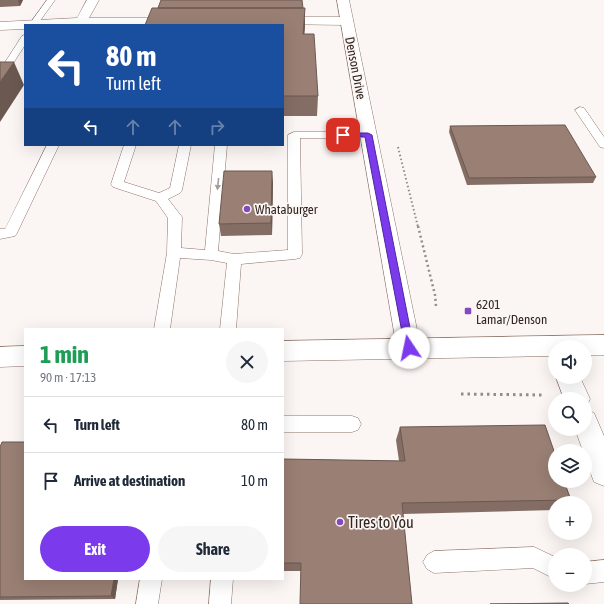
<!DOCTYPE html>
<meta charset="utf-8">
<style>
body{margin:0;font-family:"Asap Condensed",sans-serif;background:#f6f6f7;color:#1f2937;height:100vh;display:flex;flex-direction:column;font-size:15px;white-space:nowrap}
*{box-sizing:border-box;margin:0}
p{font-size:13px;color:#747a83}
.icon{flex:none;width:22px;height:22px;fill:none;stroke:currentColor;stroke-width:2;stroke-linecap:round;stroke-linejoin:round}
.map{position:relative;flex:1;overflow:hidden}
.drawer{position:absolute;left:24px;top:328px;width:260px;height:252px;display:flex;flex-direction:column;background:#fff;border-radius:0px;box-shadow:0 4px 16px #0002}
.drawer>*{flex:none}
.hud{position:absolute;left:24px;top:24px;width:260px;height:122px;border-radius:0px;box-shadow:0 4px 16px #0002;background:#1a4fa0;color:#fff;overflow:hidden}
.buttons{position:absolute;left:548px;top:340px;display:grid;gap:8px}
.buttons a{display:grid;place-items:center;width:44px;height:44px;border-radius:50%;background:#fff;box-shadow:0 4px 16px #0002;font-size:20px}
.pin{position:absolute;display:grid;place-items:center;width:34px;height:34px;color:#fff;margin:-17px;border-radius:8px;box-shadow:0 2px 6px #0006}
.me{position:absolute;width:44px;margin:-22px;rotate:349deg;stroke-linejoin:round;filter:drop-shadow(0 0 3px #0008)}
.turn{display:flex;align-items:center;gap:14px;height:84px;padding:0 16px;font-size:18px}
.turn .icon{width:52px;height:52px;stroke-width:2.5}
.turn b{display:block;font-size:28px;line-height:34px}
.lanes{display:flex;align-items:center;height:38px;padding:0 16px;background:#0003;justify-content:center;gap:20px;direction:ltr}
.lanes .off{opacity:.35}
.round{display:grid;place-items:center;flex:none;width:42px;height:42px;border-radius:21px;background:#f6f6f7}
.overview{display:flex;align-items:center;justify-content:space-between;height:68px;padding:0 16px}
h1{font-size:24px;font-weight:700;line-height:30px;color:#1e9e55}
.button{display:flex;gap:8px;margin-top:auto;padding:8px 16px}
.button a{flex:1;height:46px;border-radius:24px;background:#7c3aed;color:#fff;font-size:16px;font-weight:700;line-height:46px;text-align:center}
.button a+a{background:#f6f6f7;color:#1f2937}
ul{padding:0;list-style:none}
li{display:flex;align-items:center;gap:12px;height:56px;padding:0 16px;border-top:1px solid #e0e1e3}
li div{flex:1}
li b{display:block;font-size:15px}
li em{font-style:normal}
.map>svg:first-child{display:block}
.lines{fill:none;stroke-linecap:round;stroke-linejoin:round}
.lane-casing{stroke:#8d7469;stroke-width:1}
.street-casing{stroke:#8d7469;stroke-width:1}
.secondary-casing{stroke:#8d7469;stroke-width:1}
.primary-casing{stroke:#8d7469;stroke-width:1}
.path-far2{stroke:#948b88;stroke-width:2;stroke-dasharray:1.5 2.5;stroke-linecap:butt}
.path-far1{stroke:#948b88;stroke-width:2.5;stroke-dasharray:2 3;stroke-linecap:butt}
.path{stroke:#948b88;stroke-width:3;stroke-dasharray:2.5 4;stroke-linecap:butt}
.lane{fill:#fff;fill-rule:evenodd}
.street{fill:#fff;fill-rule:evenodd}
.secondary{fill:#fff;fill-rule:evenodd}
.primary{fill:#fff;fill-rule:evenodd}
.wall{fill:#846d64}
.shaded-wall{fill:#6b5951}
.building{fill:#997f74;stroke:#6b5951}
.oneway{fill:#a29d9b}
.route{fill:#7c3aed;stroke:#51269a}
.poi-dot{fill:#8349c0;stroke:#fbf5f3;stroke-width:1.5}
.labels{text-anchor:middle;stroke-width:3.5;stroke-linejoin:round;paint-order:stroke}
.street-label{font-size:13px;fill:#302521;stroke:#fbf5f3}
.poi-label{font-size:13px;fill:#302521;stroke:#fbf5f3;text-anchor:start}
.near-poi-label{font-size:16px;fill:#302521;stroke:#fbf5f3;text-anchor:start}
</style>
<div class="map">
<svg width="604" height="604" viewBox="0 0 604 604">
<rect width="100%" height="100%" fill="#fbf5f3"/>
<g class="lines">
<g class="lane-casing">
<path id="lane" d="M47,0H55L37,25H29Z
M25,35V45L3,79L0,80V70L22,36Z
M580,107L584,108L604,137V148L600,147L575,110Z
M294,132H369L375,135L369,138H300L302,254L300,258L295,259L241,264L236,329H220L227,263L211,260L180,258L170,329H154L167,253L168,218L156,201L113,187L111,184L124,145H136L124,182L159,193L170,188L179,145H191L182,190L180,193L168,199L182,217L181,248L205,250L215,145H227L218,251L234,254L288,250V135Z
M47,145H59L17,233L15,236L0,239V229H5Z
M283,416H352L358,418L361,424L358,430L352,432H283Z
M534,547L555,557V579L533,568L434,573L427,569L423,562L427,555L434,551Z
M604,560V582L585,584V562Z
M140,579H162L158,604H136Z
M211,579H233L231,604H209Z"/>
</g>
<g class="street-casing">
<path id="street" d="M87,0H99L89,18H175L179,19L181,22L178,25H25V29L0,30V22L77,18Z
M274,17H347L351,18L353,21L351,24L347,25L270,24L268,21L270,18Z
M556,377H580L590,399L586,407L585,399H564Z
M585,409L594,413L604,436V486L594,482L585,458V451H583L575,429H585Z"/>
</g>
<g class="secondary-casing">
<path id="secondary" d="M337,0H349L421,349L417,356L409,359L401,356L397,349Z"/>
</g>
<g class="primary-casing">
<path id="primary" d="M604,335V355H585V347H555V356L283,361V341Z
M25,346V366L0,367V347Z"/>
</g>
<path class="path-far2" d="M398,147L418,227"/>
<path class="path-far1" d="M418,226L435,295L436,306"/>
<path class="path" d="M461,394L545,395"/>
<use href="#lane" class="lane"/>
<use href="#street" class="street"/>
<use href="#secondary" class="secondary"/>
<use href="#primary" class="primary"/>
</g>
<path class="wall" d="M0,0H23L20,6L0,7Z
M283,25L305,26L304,34L318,96L317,116H283Z
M450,126L596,177L593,183L467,185L449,132Z
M273,182L272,235L221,236L219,224Z
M400,427L571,500L566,503H555V510L403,514L301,571H283V459L399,461L396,440Z
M0,447L25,579H118L115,599L0,600Z"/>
<path class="shaded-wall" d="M18,0H23L20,6Z
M305,8V26L303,53V34Z
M14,62L24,85L0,122V82Z
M272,171L273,182L272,235L271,223Z
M114,579H118L115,599L111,596Z"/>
<path class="building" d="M161,0H302L303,8H158Z
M152,8H305L303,34H314L318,96H283V25H145Z
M0,62H14L0,82Z
M565,125L596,177L469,178L450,126Z
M224,171H272L271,223L219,224Z
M545,425L555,454V481H564L571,500L402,503L412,604H300L301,563H283V459L405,461L400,427Z
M2,442H25V579H114L111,596L0,597V447Z
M568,603L569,604H490Z"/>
<defs><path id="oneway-solid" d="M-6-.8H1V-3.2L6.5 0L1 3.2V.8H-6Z"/></defs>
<use class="oneway" href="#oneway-solid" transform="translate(218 184) rotate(96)"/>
<path class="route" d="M368,133L372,135L414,348L413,351H406L405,348L365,137H343L339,135L343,133Z"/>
<g class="poi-dot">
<circle cx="247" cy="209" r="4"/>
<rect x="464" y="307" width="8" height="8" rx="2"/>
<circle cx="340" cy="522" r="4"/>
</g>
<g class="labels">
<g class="street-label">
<text transform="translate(356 68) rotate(79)" y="5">Denson Drive</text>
</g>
<g class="poi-label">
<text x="255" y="214">Whataburger</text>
<text x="476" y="309">6201<tspan x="476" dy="15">Lamar/Denson</tspan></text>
</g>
<g class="near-poi-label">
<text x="348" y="528">Tires to You</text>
</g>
</g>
</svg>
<div class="buttons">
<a><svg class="icon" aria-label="sound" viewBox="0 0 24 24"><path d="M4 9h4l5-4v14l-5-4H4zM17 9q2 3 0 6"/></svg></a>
<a><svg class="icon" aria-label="search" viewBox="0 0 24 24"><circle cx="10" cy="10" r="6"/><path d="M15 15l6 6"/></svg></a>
<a><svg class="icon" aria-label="layers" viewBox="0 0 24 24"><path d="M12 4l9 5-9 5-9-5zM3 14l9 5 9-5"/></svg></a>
<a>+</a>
<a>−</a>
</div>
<div class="pin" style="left:343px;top:135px;background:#d93025"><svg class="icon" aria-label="arrive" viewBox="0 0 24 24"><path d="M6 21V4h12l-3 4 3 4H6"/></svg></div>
<svg class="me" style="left:409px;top:348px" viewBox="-20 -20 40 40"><circle r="19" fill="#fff"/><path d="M0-13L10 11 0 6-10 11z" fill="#7c3aed"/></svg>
<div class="hud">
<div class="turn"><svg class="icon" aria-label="left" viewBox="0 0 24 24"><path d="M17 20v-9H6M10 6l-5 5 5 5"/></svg><div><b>80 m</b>Turn left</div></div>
<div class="lanes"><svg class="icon" aria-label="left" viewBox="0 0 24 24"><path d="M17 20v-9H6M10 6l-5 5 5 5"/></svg><svg class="icon off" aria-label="ahead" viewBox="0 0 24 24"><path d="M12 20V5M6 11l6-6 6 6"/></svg><svg class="icon off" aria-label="ahead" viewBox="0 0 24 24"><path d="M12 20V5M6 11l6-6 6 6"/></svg><svg class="icon off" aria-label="right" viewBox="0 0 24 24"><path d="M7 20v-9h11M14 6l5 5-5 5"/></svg></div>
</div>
<section class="drawer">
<div class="overview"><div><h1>1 min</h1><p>90 m · 17:13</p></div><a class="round"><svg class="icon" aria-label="close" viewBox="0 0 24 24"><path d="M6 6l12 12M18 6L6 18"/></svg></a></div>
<ul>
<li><svg class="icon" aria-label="left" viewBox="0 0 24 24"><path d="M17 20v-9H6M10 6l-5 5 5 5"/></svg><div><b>Turn left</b></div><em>80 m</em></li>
<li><svg class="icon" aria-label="arrive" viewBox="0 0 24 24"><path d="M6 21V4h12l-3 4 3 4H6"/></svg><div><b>Arrive at destination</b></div><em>10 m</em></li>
</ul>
<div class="button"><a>Exit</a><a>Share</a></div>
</section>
</div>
